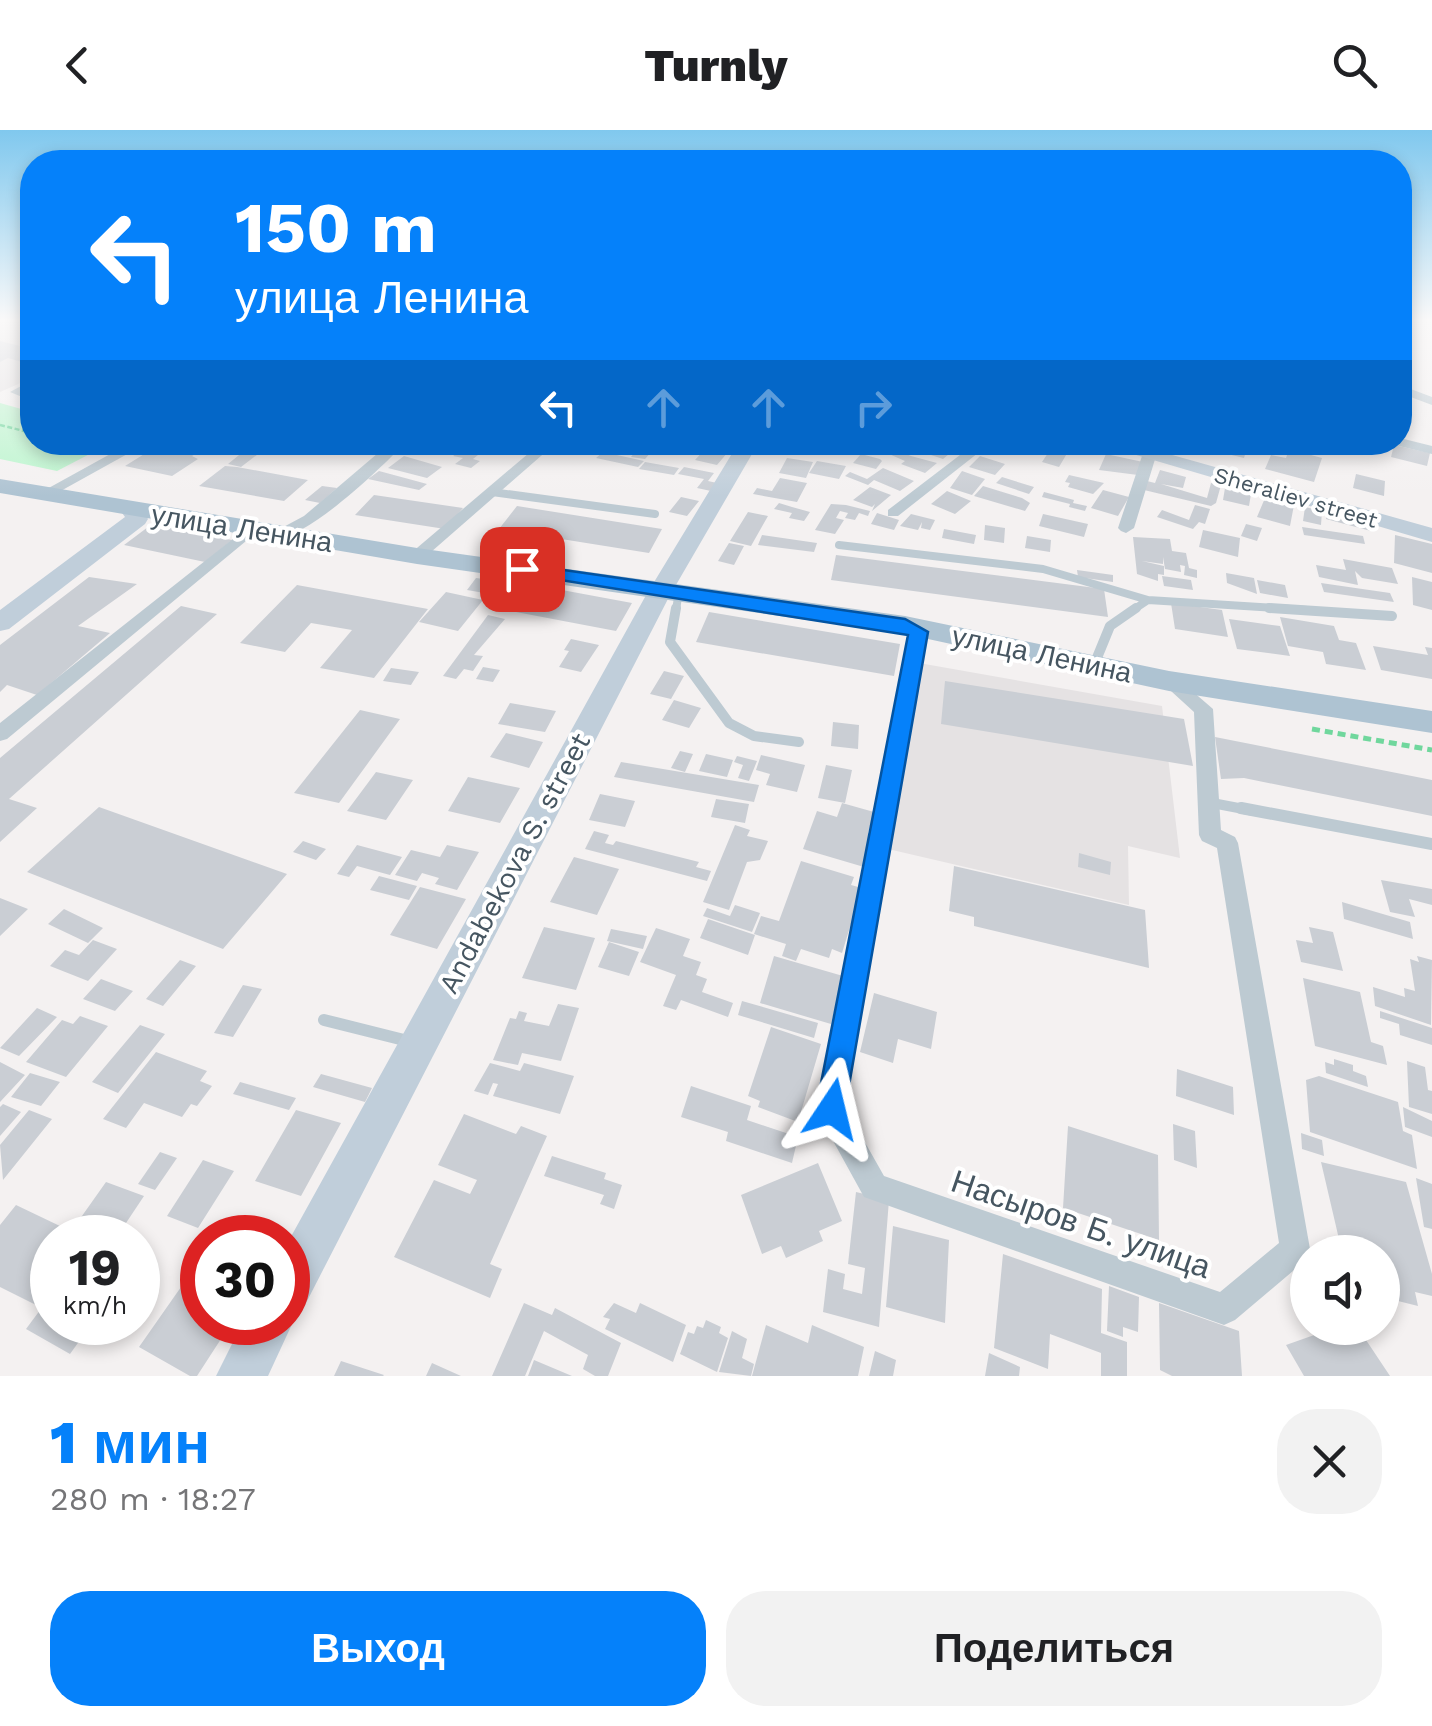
<!DOCTYPE html>
<html lang="ru">
<meta charset="utf-8">
<style>
body{margin:0;font-family:"Work Sans",sans-serif;background:#f2f2f2;color:#202124;height:100vh;display:flex;flex-direction:column;font-size:38px;white-space:nowrap}
*{box-sizing:border-box;margin:0}
p{font-size:32px;color:#757577}
.icon{flex:none;width:55px;height:55px;fill:none;stroke:currentColor;stroke-width:2;stroke-linecap:round;stroke-linejoin:round}
.map{position:relative;height:1246px;overflow:hidden}
.drawer{display:flex;flex-direction:column;background:#fff;flex:1}
.drawer>*{flex:none}
.hud{position:absolute;left:20px;top:20px;width:1392px;height:305px;border-radius:40px;box-shadow:0 5px 15px #0003;background:#0581fa;color:#fff;overflow:hidden}
.buttons{position:absolute;left:1290px;top:1105px;display:grid;gap:20px}
.buttons a{display:grid;place-items:center;width:110px;height:110px;border-radius:50%;background:#fff;box-shadow:0 5px 15px #0003;font-size:50px}
.speed{position:absolute;left:30px;top:1085px;display:flex;gap:20px;font-size:50px;font-weight:700;text-align:center}
.speed>*{display:grid;place-content:center;width:130px;height:130px;border-radius:50%;background:#fff;box-shadow:0 5px 15px #0003;line-height:1}
.speed small{font-size:25px;font-weight:400}
.speed .limit{border:15px solid #d22;background:#fff;color:#111}
.pin{position:absolute;display:grid;place-items:center;width:85px;height:85px;color:#fff;margin:-42px;border-radius:20px;box-shadow:0 5px 15px #0006}
.me{position:absolute;width:110px;margin:-55px;rotate:10deg;stroke-linejoin:round;filter:drop-shadow(0 0 8px #0008)}
.turn{display:flex;align-items:center;gap:35px;height:210px;padding:0 50px;font-size:45px}
.turn .icon{width:130px;height:130px;stroke-width:2.5}
.turn b{display:block;font-size:70px;line-height:85px}
.lanes{display:flex;align-items:center;height:95px;padding:0 50px;background:#0003;justify-content:center;gap:50px;direction:ltr}
.lanes .off{opacity:.35}
.round{display:grid;place-items:center;flex:none;width:105px;height:105px;border-radius:40px;background:#f2f2f2}
.summary{display:flex;align-items:center;justify-content:space-between;height:170px;padding:0 50px}
h1{font-size:60px;font-weight:800;line-height:75px;color:#0581fa}
.cta{display:flex;gap:20px;margin-top:auto;padding:20px 50px}
.cta a{flex:1;height:115px;border-radius:40px;background:#0581fa;color:#fff;font-size:40px;font-weight:800;line-height:115px;text-align:center}
.cta a+a{background:#f2f2f2;color:#202124}
header{display:flex;justify-content:space-between;align-items:center;height:130px;padding:0 50px;background:#fff;font-size:45px;font-weight:800}
.map>svg:first-child{display:block}
.education{fill:#e5e2e3}
.green{fill:#bcf5ce}
.building{fill:#caced4}
.lines{fill:none;stroke-linecap:round;stroke-linejoin:round}
.path-far1{stroke:#70d79d;stroke-width:2.5;stroke-dasharray:5 2.5;stroke-linecap:butt}
.path{stroke:#70d79d;stroke-width:5;stroke-dasharray:8 5;stroke-linecap:butt}
.lane-far2{stroke:#bdcad2;stroke-width:8}
.lane-far1{stroke:#bdcad2;stroke-width:10}
.lane{stroke:#bdcad2;stroke-width:12}
.street{fill:#bdcad2;fill-rule:evenodd}
.secondary{fill:#c0ceda;fill-rule:evenodd}
.primary{fill:#aec3d2;fill-rule:evenodd}
.route{fill:#0581fa;stroke:#0354a2;stroke-width:2.5}
.labels{text-anchor:middle;stroke-width:8;stroke-linejoin:round;paint-order:stroke}
.far-street-label{font-size:22px;fill:#465661;stroke:#fff}
.street-label{font-size:28px;fill:#465661;stroke:#fff}
.near-street-label{font-size:32px;fill:#465661;stroke:#fff}
</style>
<header><svg class="icon" aria-label="back" viewBox="0 0 24 24"><path d="M15 5l-7 7 7 7"/></svg>Turnly<svg class="icon" aria-label="search" viewBox="0 0 24 24"><circle cx="10" cy="10" r="6"/><path d="M15 15l6 6"/></svg></header>
<div class="map">
<svg width="1432" height="1246" viewBox="0 0 1432 1246">
<rect width="100%" height="100%" fill="#f4f1f1"/>
<path class="education" d="M0,192H32V248L0,262Z
M919,533L1162,576L1180,728L1128,716L1129,775L888,719Z"/>
<path class="green" d="M0,273L32,282V312L111,313L57,341L0,329Z"/>
<path class="building" d="M0,211L32,219V235L8,228L0,232Z
M255,312L270,315L241,337L228,334Z
M293,312H344L328,323Z
M505,312H543L530,324L500,317Z
M643,312H660L645,329L631,327Z
M796,312H810L816,313L811,325L791,322Z
M868,312H889L898,315L887,324L864,316Z
M909,312H931L954,320L943,329L913,319L909,323L897,319Z
M1025,312H1062L1072,315L1059,337L1042,332L1048,323L1022,316Z
M1214,312H1239L1248,315L1244,328L1211,320Z
M1281,312H1325L1321,324Z
M162,313L200,321L192,326L198,329L172,346L125,336Z
M1394,315L1430,323L1427,336L1391,327Z
M706,318L728,322L717,335L695,330Z
M1289,319L1322,328L1314,352L1265,339L1271,325L1286,328Z
M897,320L911,326L937,333L925,343L901,334L905,331L889,324Z
M460,321L478,325L473,329L480,331L471,338L455,334L463,328L453,326Z
M603,322L626,327L644,331L638,337L596,328Z
M861,324L880,329L882,331L876,339L853,333Z
M1106,324L1143,332L1138,345L1099,340Z
M404,326L442,337L427,348L388,338Z
M980,326L1005,334L995,345L969,337Z
M787,328L813,332L806,348L779,343Z
M817,331L846,336L839,349L809,343Z
M645,332L679,338L674,345L639,339Z
M225,336L237,337L308,350L284,371L199,356Z
M684,337L714,343L708,351L717,353L711,361L697,358L704,349L678,344Z
M883,338L914,351L900,361L874,350L868,355L845,346L850,342L867,349Z
M1160,340L1186,347L1183,358L1161,354L1207,368L1211,353L1221,355L1216,373L1211,376L1144,360L1147,351L1155,353Z
M379,341L405,348L427,354L419,360L368,349Z
M962,341L985,349L972,365L950,358Z
M1356,344L1385,351L1384,366L1353,358Z
M1069,345L1104,353L1093,364L1068,357L1070,353L1065,352Z
M1002,347L1034,357L1029,364L996,353Z
M780,348L807,353L797,372L753,364L757,358L772,361Z
M322,356L337,358L320,373L305,370Z
M983,356L1022,368L1030,373L1025,381L974,366Z
M870,357L891,365L872,381L875,374L872,377L853,370Z
M1225,358L1251,364L1249,376L1223,370Z
M1103,360L1129,367L1118,386L1091,378Z
M947,361L971,371L955,384L931,374Z
M1044,362L1074,370L1073,373L1087,376L1085,381L1069,377L1070,374L1042,367Z
M374,365L463,378L445,399L355,385Z
M681,367L699,371L687,386L669,382Z
M1265,368L1294,375L1290,396L1257,387Z
M779,373L792,377L810,382L804,391L789,388L792,383L774,379Z
M831,374L846,375L870,381L868,386L859,383L855,390L845,388L848,383L840,381L836,388L844,390L835,404L815,400Z
M1195,375L1210,379L1205,394L1199,392L1193,399L1157,387L1162,380L1189,390Z
M517,376L662,399L649,423L499,399Z
M1305,377L1322,381L1321,395L1303,391Z
M748,382L768,386L751,416L730,411Z
M877,383L899,390L894,400L871,394Z
M911,384L935,390L930,400L921,398L922,392L918,400L900,396Z
M1043,384L1088,394L1084,407L1039,396Z
M1327,384L1372,396L1371,401L1326,389Z
M152,394L232,410L205,432L124,415Z
M1246,394L1262,398L1257,411L1241,406Z
M985,395L1005,398L1004,413L984,410Z
M1302,397L1363,406L1365,414L1304,405Z
M944,399L976,405L974,414L942,408Z
M1203,400L1240,408L1238,427L1199,417Z
M762,405L817,413L814,422L758,415Z
M1395,405L1432,414V443L1394,433Z
M1027,406L1051,410L1050,422L1025,418Z
M1133,407L1170,409L1172,421L1186,423L1189,438L1197,440V448L1184,445L1185,436L1180,435L1181,442L1165,439L1163,427V434L1142,431L1164,436V445L1158,444V451L1137,444Z
M729,413L744,416L734,435L718,431Z
M836,425L1104,459L1108,487L831,450Z
M1343,429L1392,438L1398,454L1362,448L1355,441L1358,455L1319,447L1316,435L1346,440Z
M1077,440L1113,445V452L1078,447Z
M1226,443L1254,448L1257,464L1227,453Z
M1162,446L1191,450L1193,460L1164,456Z
M89,447L137,454L78,496L110,503L37,565L7,555L0,562V515Z
M1412,447L1432,452V480L1413,475Z
M476,448L505,452L496,465L467,460Z
M1257,450L1285,455L1288,468L1260,463Z
M1321,453L1390,463L1394,472L1324,462Z
M297,455L428,479L374,548L320,538L352,500L311,493L285,522L240,513Z
M535,455L632,473L616,501L516,482Z
M511,457L525,460L515,475L500,472Z
M446,462L483,470L458,501L419,492Z
M1171,473L1222,480L1228,507L1175,499Z
M181,476L217,484L9,669L37,678L0,712V628Z
M709,482L900,514L894,546L696,512Z
M488,485L505,489L474,525L483,526L473,541L464,539L456,549L443,546Z
M1280,487L1334,496L1339,510L1356,513L1366,540L1326,534L1323,522L1288,516Z
M1229,489L1280,496L1290,526L1237,519Z
M571,509L599,515L581,542L559,537L569,521L564,520Z
M1373,516L1428,525L1425,517L1432,518V549L1381,540Z
M483,537L500,540L493,552L476,549Z
M391,538L419,542L411,555L383,551Z
M664,541L684,546L671,569L650,564Z
M945,551L1184,589L1193,636L941,594Z
M674,570L701,578L689,598L662,590Z
M510,573L556,581L545,602L498,594Z
M360,580L400,589L339,673L294,663Z
M833,592L859,595L858,619L831,616Z
M506,603L543,612L529,638L490,627Z
M1215,607L1432,650V686L1244,648L1221,649Z
M680,621L693,624L685,642L671,638Z
M706,624L733,630L727,647L699,641Z
M761,625L805,635L797,662L766,655L770,644L756,640Z
M737,626L757,631L749,651L738,648L743,635L734,632Z
M621,632L759,655L754,672L614,647Z
M826,635L852,640L845,673L818,668Z
M376,642L413,650L386,690L347,681Z
M468,647L520,658L500,693L448,681Z
M600,664L635,671L625,697L589,690Z
M716,669L749,674L745,693L711,687Z
M842,673L874,682L868,703L874,705L864,737L803,719L817,681L837,687Z
M99,677L287,744L223,819L27,742Z
M735,695L750,700L747,706L768,711L760,730L747,732L729,780L703,772Z
M594,701L609,705L605,713L613,715L616,711L699,732L696,737L711,741L707,751L585,719Z
M303,711L326,719L316,730L293,722Z
M357,715L402,727L390,745L357,736L349,747L337,744Z
M447,715L479,722L457,760L435,754L439,748L422,743L417,751L395,745L411,720L440,727Z
M1079,723L1111,732L1110,745L1078,737Z
M574,727L619,739L597,785L550,772Z
M801,731L854,747L851,755L862,758L842,823L832,819L829,828L801,819L796,831L782,826L786,814L754,804L761,786L779,791Z
M954,736L1145,780L1149,838L974,796V787L949,781Z
M379,746L417,756L409,770L370,760Z
M1381,750L1432,759V775L1409,769L1415,787L1390,782Z
M420,757L466,769L437,819L390,805Z
M0,768L28,779L0,806Z
M1342,772L1410,792L1413,809L1344,789Z
M735,775L760,783L752,802L703,786L707,778L730,786Z
M64,779L103,798L88,813L48,794Z
M708,789L755,805L748,825L700,808Z
M544,797L595,808L576,860L522,848Z
M1309,797L1333,802L1343,841L1301,832L1296,810L1313,813Z
M656,798L690,809L683,826L701,832L696,845L707,849L702,862L733,873L728,887L681,870L676,880L663,876L676,845L640,832Z
M611,799L647,806L643,819L607,811Z
M93,810L117,819L88,851L50,836L65,820L79,825Z
M609,812L639,822L629,846L598,837Z
M774,826L843,846L831,894L760,873Z
M1417,826L1432,830L1431,895L1375,876L1373,857L1405,867L1404,858L1415,861L1410,829L1419,832Z
M180,830L196,836L163,876L146,869Z
M1303,848L1360,862L1371,912L1383,916L1387,935L1315,916Z
M101,849L133,861L115,881L83,869Z
M243,855L262,859L233,907L214,903Z
M874,863L937,882L931,919L898,909L893,933L860,922Z
M742,871L818,893L814,908L738,885Z
M558,874L579,878L561,931L522,923L518,935L493,930L510,888L516,889L519,881L527,883L524,891L549,896Z
M37,878L57,887L19,926L0,918Z
M1380,881L1432,898V915L1400,905L1399,894L1380,888Z
M80,886L108,896L66,947L26,932L62,890L73,894Z
M140,895L165,904L118,963L92,952Z
M771,897L821,914L798,992L758,977L760,971L748,966Z
M156,922L207,941L200,951L212,956L197,976L191,974L182,987L144,973L126,998L103,989Z
M1334,929L1353,935V941L1366,946L1368,957L1326,943L1325,932L1334,935Z
M1407,931L1425,937L1428,960L1432,961V984L1409,977Z
M0,932L25,945L0,972Z
M490,933L520,941L524,933L574,946L560,984L493,966L498,954L493,953L488,965L474,961Z
M1177,939L1233,957L1234,985L1176,966Z
M30,943L60,952L41,976L11,967Z
M321,944L372,958L365,972L313,957Z
M1319,946L1398,972L1403,1001L1412,1005L1417,1039L1310,1002L1306,950Z
M240,952L296,968L289,980L233,964Z
M691,956L751,976L747,990L798,1007L792,1033L726,1011L728,1002L681,987Z
M3,974L21,982L0,1006V977Z
M1403,977L1432,991V1007L1405,997Z
M29,980L52,989L3,1050L0,1015Z
M296,980L341,993L301,1066L255,1051Z
M464,984L516,1004L521,996L547,1006L490,1134L502,1139L490,1168L394,1127L434,1050L470,1064L477,1050L438,1035Z
M1173,994L1195,1001L1197,1038L1174,1030Z
M1068,996L1158,1025L1159,1110L1063,1078Z
M1301,1003L1322,1010L1324,1026L1302,1019Z
M160,1022L177,1028L155,1060L138,1054Z
M552,1026L606,1043L604,1049L622,1055L614,1079L600,1074L604,1065L544,1046Z
M203,1030L234,1041L198,1098L167,1086Z
M1321,1032L1406,1052L1432,1144V1166L1415,1162L1418,1176L1382,1167V1122H1342Z
M818,1033L842,1091L819,1101L823,1111L786,1128L781,1116L762,1124L741,1065Z
M1416,1048L1432,1054V1099L1424,1097Z
M106,1052L144,1066L120,1102L113,1099L109,1105L77,1093Z
M856,1062L889,1070L879,1197L823,1182L828,1139L845,1144L843,1159L862,1164L865,1138L848,1134Z
M16,1075L85,1108H52V1157L38,1176L0,1157V1095Z
M893,1096L949,1110L945,1193L886,1177Z
M1003,1124L1102,1159L1101,1203L1127,1212V1246H1101V1223L1050,1204L1048,1239L994,1218Z
M1109,1156L1139,1167L1138,1202L1123,1197V1207L1107,1201Z
M181,1157L202,1168V1192H232L197,1246H190L139,1217Z
M52,1164V1192H93L70,1224L26,1199Z
M524,1173L552,1185L555,1178L621,1213L608,1246H595L583,1239L588,1225L544,1201L525,1246H492Z
M614,1173L636,1183L640,1173L686,1195L673,1232L605,1199L610,1189L603,1187Z
M1159,1173L1239,1201L1242,1246H1172L1160,1240Z
M706,1190L721,1197L719,1203L728,1208L717,1242L680,1224L688,1202L694,1204L697,1196L703,1198Z
M766,1195L808,1213L812,1195L864,1217L858,1246H752Z
M1334,1198H1358L1390,1246H1304L1286,1215Z
M732,1201L747,1209L742,1228L754,1234L751,1246L719,1242Z
M875,1221L896,1230L893,1246H869Z
M989,1223L1020,1237L1019,1246H985Z
M534,1230L572,1246H528Z
M341,1231L384,1245L383,1246H334Z
M432,1233L461,1246H426Z"/>
<g class="lines">
<path class="path-far1" d="M0,295L32,303
M70,312L97,319"/>
<path class="path" d="M1312,599L1432,620"/>
<path class="lane-far2" d="M492,362L655,384
M839,415L1043,439L1148,470
M676,480L679,461
M1133,480L1148,470L1307,480"/>
<path class="lane-far1" d="M676,478L670,512L729,593L754,606L799,612
M1269,478L1392,486
M1094,535L1110,496L1136,478
M1207,672L1254,681"/>
<path class="lane" d="M1241,678L1432,714
M324,890L412,912"/>
<path class="street" d="M32,250V258L27,261L32,263V271L10,262Z
M1400,255L1432,267V275L1400,263Z
M1400,308L1432,316V324L1395,315L1394,312H1400Z
M132,312H149L48,368L36,365Z
M391,312H406C383,336 307,410 276,407V401L304,386Z
M542,312H557L423,429H411V423Z
M977,312H992L898,386H888V380Z
M1149,322L1156,326L1134,398L1126,403L1121,401L1118,398L1142,326Z
M253,393L261,398L258,401L7,609L0,611V593Z
M905,489L927,502L845,977L884,1046L1220,1162L1279,1113L1217,718L1202,711L1199,705L1194,582L1160,551L1169,545L1176,547L1213,579L1221,700L1235,707L1238,713L1310,1119L1306,1130L1235,1190L1224,1195L864,1067L821,989L817,979L909,504L896,495Z"/>
<path class="secondary" d="M739,312H759L669,467L305,1175L289,1181L293,1192L268,1246H216L243,1192H288V1112L645,467Z
M1092,312H1126L1432,398V412Z
M131,373L139,375L148,389L145,394L9,499L0,501V480L125,387L120,380Z"/>
<path class="primary" d="M0,349L417,418L905,486L1169,541L1432,581V603L1169,561L905,504L417,434L0,363Z"/>
</g>
<linearGradient id="sky" x2="0" y2="1"><stop stop-color="#80c8ee"/><stop offset="0.52" stop-color="#faf9f9"/><stop offset="1" stop-color="#faf9f9" stop-opacity="0"/></linearGradient>
<rect width="1432" height="366" fill="url(#sky)"/>
<path class="route" d="M522,434L905,489L928,502L843,990L832,995L820,990L816,979L908,505L516,443V435Z"/>
<g class="labels">
<g class="far-street-label">
<text transform="translate(1296 367) rotate(16)" y="8">Sheraliev street</text>
</g>
<g class="street-label">
<text transform="translate(242 398) rotate(9)" y="10">улица Ленина</text>
<text transform="translate(1042 524) rotate(12)" y="10">улица Ленина</text>
<text transform="translate(514 733) rotate(-62)" y="10">Andabekova S. street</text>
</g>
<g class="near-street-label">
<text transform="translate(1081 1094) rotate(19)" y="11">Насыров Б. улица</text>
</g>
</g>
</svg>
<div class="buttons">
<a><svg class="icon" aria-label="sound" viewBox="0 0 24 24"><path d="M4 9h4l5-4v14l-5-4H4zM17 9q2 3 0 6"/></svg></a>
</div>
<div class="speed"><div>19<small>km/h</small></div><div class="limit">30</div></div>
<div class="pin" style="left:522px;top:439px;background:#d93025"><svg class="icon" aria-label="arrive" viewBox="0 0 24 24"><path d="M6 21V4h12l-3 4 3 4H6"/></svg></div>
<svg class="me" style="left:832px;top:979px" viewBox="-20 -20 40 40"><path d="M0-17L14 15 0 8-14 15z" fill="#0581fa" stroke="#fff" stroke-width="4"/></svg>
<div class="hud">
<div class="turn"><svg class="icon" aria-label="left" viewBox="0 0 24 24"><path d="M17 20v-9H6M10 6l-5 5 5 5"/></svg><div><b>150 m</b>улица Ленина</div></div>
<div class="lanes"><svg class="icon" aria-label="left" viewBox="0 0 24 24"><path d="M17 20v-9H6M10 6l-5 5 5 5"/></svg><svg class="icon off" aria-label="ahead" viewBox="0 0 24 24"><path d="M12 20V5M6 11l6-6 6 6"/></svg><svg class="icon off" aria-label="ahead" viewBox="0 0 24 24"><path d="M12 20V5M6 11l6-6 6 6"/></svg><svg class="icon off" aria-label="right" viewBox="0 0 24 24"><path d="M7 20v-9h11M14 6l5 5-5 5"/></svg></div>
</div>
</div>
<section class="drawer">
<div class="summary"><div><h1>1 мин</h1><p>280 m · 18:27</p></div><a class="round"><svg class="icon" aria-label="close" viewBox="0 0 24 24"><path d="M6 6l12 12M18 6L6 18"/></svg></a></div>
<div class="cta"><a>Выход</a><a>Поделиться</a></div>
</section>
